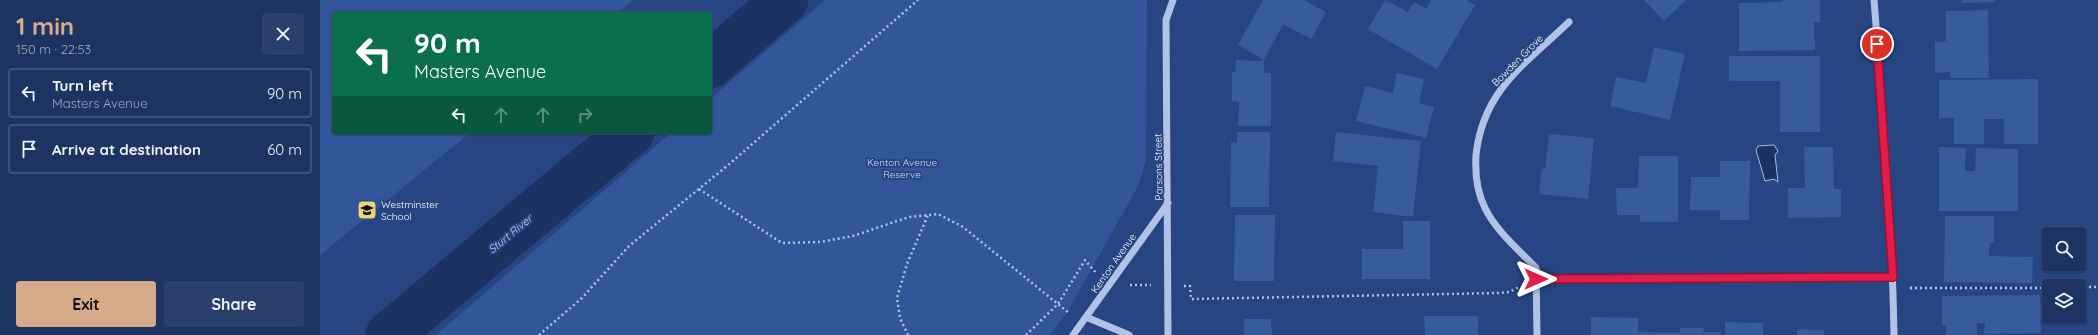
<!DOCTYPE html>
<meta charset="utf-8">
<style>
body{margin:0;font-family:Quicksand,sans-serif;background:#2a3f6b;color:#f1f3f6;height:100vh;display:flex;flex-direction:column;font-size:15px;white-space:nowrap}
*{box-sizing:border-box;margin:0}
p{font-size:13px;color:#a0aabe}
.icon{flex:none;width:22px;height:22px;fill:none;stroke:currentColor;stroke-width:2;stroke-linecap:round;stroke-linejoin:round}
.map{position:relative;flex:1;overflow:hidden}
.sheet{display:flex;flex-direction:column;background:#1d3462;width:320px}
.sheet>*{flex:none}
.guide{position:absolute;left:12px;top:12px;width:380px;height:122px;border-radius:4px;box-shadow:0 1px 3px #0004,0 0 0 1px #3b4f77;background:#0b6e4f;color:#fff;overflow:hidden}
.fabs{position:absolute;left:1722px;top:227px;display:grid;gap:8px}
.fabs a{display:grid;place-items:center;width:44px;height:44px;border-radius:4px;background:#1d3462;box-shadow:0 1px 3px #0004,0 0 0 1px #3b4f77;font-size:20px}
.pin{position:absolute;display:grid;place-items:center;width:34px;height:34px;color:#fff;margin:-17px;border:2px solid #fff;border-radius:50%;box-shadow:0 1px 4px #0007}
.me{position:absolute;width:44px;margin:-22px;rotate:90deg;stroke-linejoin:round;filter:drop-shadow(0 0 3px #0008)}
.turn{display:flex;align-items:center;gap:14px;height:84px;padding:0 16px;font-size:18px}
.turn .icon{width:52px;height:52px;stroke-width:2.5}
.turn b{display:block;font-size:28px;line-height:34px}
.lanes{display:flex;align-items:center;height:38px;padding:0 16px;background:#0003;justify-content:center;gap:20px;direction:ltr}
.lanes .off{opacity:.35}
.round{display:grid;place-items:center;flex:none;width:42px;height:42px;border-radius:4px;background:#2a3f6b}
.overview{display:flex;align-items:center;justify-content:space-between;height:68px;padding:0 16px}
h1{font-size:24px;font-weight:700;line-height:30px;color:#d6ab8b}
.button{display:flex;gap:8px;margin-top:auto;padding:8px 16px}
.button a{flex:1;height:46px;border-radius:4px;background:#d6ab8b;color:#111;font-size:16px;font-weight:700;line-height:46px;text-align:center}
.button a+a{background:#2a3f6b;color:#f1f3f6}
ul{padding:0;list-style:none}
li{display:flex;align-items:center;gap:12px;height:50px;margin:0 8px 6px;padding:0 8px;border:2px solid #3b4f77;border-radius:4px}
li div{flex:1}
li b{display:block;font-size:15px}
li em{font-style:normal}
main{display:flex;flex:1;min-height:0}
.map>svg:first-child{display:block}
.green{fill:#325699}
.water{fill:#1c3262;stroke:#a4bce7}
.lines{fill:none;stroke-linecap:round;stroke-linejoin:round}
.river{stroke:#1c3262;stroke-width:47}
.building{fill:#385b9e}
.path{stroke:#b0c3e6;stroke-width:2.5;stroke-dasharray:2 3;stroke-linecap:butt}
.minor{stroke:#b0c3e6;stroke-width:7}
.route-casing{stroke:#92132f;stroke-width:10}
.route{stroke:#e11d48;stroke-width:7}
.labels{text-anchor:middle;stroke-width:4;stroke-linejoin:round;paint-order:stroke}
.street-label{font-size:10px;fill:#fff;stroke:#274582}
.park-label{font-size:10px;fill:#d3dff5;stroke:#274582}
.poi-label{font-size:10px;fill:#fff;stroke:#274582;text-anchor:start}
.water-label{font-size:11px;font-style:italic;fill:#bbcdee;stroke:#274582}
</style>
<main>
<section class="sheet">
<div class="overview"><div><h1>1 min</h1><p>150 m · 22:53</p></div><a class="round"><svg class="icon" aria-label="close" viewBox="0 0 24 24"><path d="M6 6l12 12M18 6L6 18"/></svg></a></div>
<ul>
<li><svg class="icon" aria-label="left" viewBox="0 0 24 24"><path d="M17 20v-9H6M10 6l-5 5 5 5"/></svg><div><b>Turn left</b><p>Masters Avenue</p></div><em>90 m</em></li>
<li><svg class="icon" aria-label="arrive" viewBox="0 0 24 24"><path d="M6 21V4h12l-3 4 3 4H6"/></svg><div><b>Arrive at destination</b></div><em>60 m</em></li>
</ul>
<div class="button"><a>Exit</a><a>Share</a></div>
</section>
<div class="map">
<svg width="1778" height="335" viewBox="0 0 1778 335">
<rect width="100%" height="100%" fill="#274582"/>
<path class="green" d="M0,0H313L296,14H14V132H151L0,255Z
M505,0H827L826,161L817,188L748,311L730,335H116L352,132H390V99Z"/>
<path class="water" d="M1454,145L1458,151L1455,155L1458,182L1454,179L1445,181L1436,150L1438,146Z"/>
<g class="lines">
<path class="river" d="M390,65L465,0
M69,335L311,132"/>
</g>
<path class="building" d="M943,0H984L1006,12L991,39L963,24L944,60L918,45Z
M1065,0L1088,12L1094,2L1106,9L1111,0H1146L1155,5L1117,69L1048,29Z
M1324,0H1366L1344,21Z
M1463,0H1500V22H1494L1495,50L1419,51V3L1463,2Z
M1642,0H1675V2L1642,3Z
M1668,10L1669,78H1630V72L1615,73V42L1626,41V11Z
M1334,47L1365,54L1350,120L1290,106L1296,77L1326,83Z
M1409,56H1500V132H1460V81H1409Z
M916,60L944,61V73H951V126H918L919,102L912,101V72H915Z
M1077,73L1104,79L1099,103L1114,107L1106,138L1036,121L1045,86L1073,93Z
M1718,79V144H1684V119H1664V144H1634V118H1619V80Z
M917,132H950L949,207H910L911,142L917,143Z
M1016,132L1101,141L1093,217L1053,212L1058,166L1013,161Z
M1229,134L1274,138L1268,199L1219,194L1222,168L1225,169Z
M1484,147H1513L1514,189H1521V217L1468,218V188H1485Z
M1619,147L1646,148L1645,171H1655L1656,148L1698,149V211H1619Z
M1319,156H1358V222H1320V215H1297L1296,188H1318Z
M1400,161H1430L1429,220H1400V210H1370L1371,177H1400Z
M915,215H955L954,281H914Z
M1625,216H1674V243H1670L1669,256L1713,257L1712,283L1624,282Z
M1083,221H1110V279H1042V249H1083Z
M1720,295L1721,333L1664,334L1665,323H1657V335H1626V325H1622V296Z
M1104,316H1158V335H1105Z
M1271,317L1318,318V332L1360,333V328H1384L1383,332H1401V335H1271Z
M924,319H951L952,335H924Z
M1405,322L1443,323V335H1405Z
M1477,329L1504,330V335H1477Z"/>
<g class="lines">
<path class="path" d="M379,189L462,243L500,242L533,236L589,217L618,214L643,227L749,313
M810,285H831
M864,286H870L871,299L1178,293L1189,292L1199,287
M1759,287H1778
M1590,288H1729
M219,335L262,298L309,246L407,166L598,0
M588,335L580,318L577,298L587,264L608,215
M706,335L738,304L765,260L777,274"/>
<path class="minor" d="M1554,0C1563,112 1572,223 1574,335
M1216,279L1573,277
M766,317L809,335
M753,335L848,203
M848,335L846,20L853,0
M1217,335L1216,268C1199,250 1176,231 1165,208C1157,192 1155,172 1156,155C1163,90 1205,64 1249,22"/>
</g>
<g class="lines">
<g class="route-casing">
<path id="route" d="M1216,279L1573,277L1557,44"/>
</g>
<use href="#route" class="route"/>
</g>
<defs>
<g id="school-square" transform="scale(1)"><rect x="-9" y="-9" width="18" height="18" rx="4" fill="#eed876" stroke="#274582"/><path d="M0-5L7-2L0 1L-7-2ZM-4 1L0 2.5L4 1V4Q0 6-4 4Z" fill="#111"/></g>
</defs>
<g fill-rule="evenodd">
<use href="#school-square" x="47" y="210"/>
</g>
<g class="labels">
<g class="street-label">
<text transform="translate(1197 60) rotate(-45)" y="4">Bowden Grove</text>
<text transform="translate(838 167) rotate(-91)" y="4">Parsons Street</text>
<text transform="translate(793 263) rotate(-55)" y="4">Kenton Avenue</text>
</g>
<g class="park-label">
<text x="582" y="166">Kenton Avenue<tspan x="582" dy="12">Reserve</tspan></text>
</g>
<g class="poi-label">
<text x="61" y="208">Westminster<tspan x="61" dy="12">School</tspan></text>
</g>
<g class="water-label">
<text transform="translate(190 234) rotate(-40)" y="4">Sturt River</text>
</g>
</g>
</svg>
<div class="fabs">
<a><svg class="icon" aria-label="search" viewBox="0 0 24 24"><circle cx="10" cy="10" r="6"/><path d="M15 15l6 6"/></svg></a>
<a><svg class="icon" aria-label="layers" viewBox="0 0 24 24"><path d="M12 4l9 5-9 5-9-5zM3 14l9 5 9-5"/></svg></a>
</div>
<div class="pin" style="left:1557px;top:44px;background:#d93025"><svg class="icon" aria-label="arrive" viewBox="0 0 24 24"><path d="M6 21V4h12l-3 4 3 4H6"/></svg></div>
<svg class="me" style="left:1216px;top:279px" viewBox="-20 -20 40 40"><path d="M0-17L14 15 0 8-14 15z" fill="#e11d48" stroke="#fff" stroke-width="4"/></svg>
<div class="guide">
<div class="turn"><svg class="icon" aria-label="left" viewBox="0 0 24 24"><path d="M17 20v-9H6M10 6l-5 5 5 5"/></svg><div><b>90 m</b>Masters Avenue</div></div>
<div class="lanes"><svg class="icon" aria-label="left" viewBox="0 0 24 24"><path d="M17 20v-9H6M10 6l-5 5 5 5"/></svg><svg class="icon off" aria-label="ahead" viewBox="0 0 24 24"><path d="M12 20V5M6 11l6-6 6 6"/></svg><svg class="icon off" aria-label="ahead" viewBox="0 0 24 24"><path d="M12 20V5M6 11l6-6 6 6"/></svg><svg class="icon off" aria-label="right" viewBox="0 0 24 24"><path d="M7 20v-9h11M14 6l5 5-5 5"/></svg></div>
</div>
</div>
</main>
